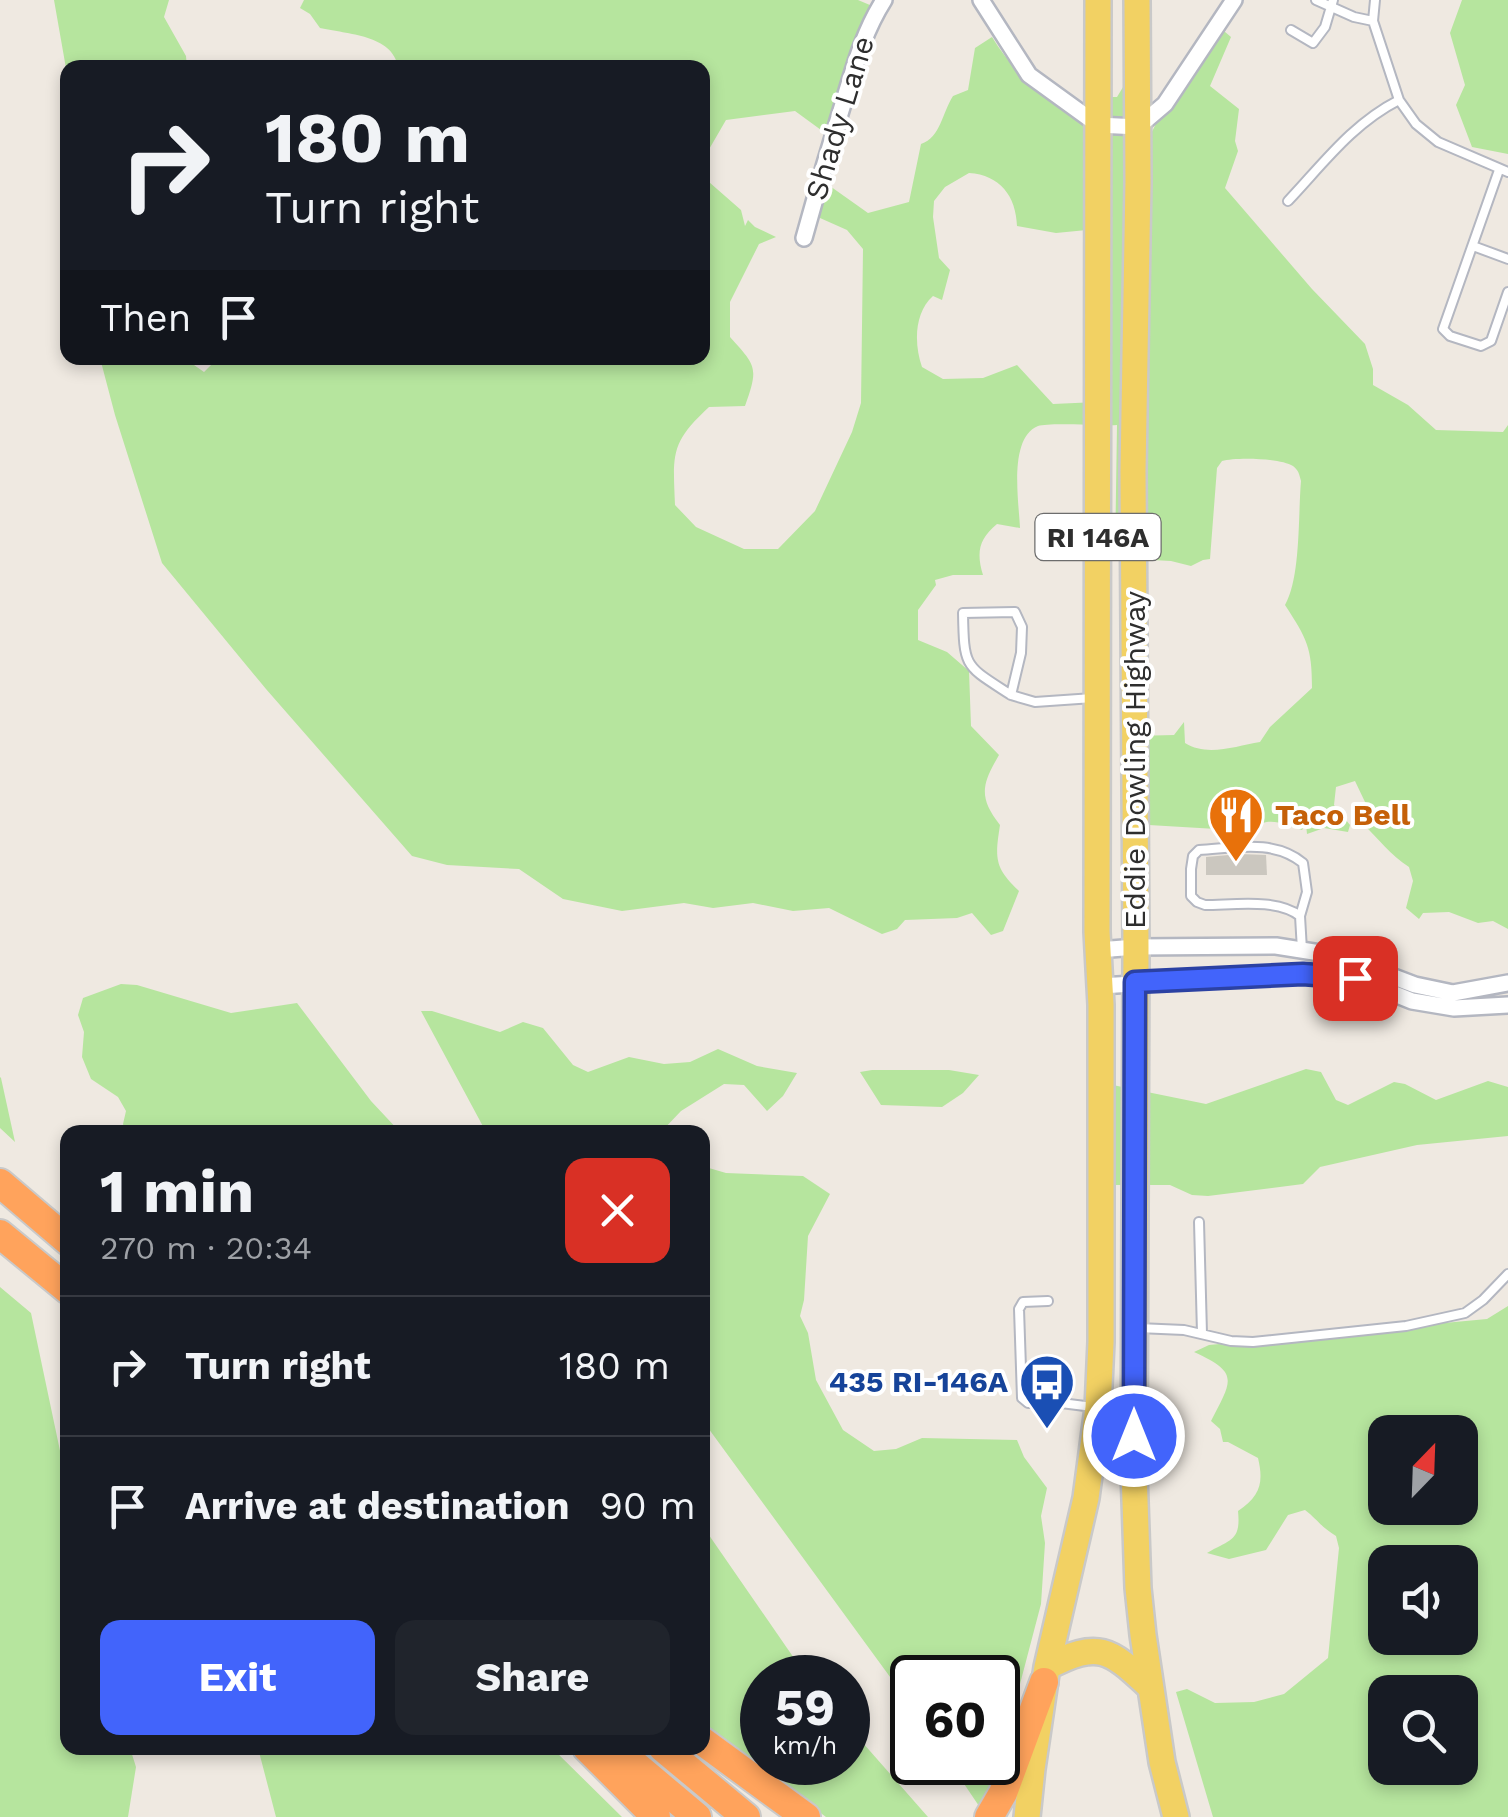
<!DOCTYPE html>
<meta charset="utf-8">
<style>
body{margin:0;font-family:"Work Sans",sans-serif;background:#20242c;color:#f1f3f6;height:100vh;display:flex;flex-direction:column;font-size:38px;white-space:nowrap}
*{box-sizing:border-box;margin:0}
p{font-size:32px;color:#9ea1a6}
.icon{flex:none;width:55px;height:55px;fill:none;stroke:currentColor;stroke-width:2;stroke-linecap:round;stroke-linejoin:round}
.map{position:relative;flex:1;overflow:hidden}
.details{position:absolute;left:60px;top:1125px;width:650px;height:630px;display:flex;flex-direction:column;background:#171b24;border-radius:20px;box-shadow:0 5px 15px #0003}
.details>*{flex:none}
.top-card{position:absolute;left:60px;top:60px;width:650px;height:305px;border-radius:20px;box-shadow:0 5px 15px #0003;background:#171b24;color:#f1f3f6;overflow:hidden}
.needle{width:65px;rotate:23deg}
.tools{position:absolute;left:1368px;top:1415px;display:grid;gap:20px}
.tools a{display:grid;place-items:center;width:110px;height:110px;border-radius:20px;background:#171b24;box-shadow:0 5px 15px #0003;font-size:50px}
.speed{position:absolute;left:740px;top:1655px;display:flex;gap:20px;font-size:50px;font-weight:700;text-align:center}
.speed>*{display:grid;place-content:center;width:130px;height:130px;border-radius:50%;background:#171b24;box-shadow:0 5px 15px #0003;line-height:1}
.speed small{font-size:25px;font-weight:400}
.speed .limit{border:5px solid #111;border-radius:15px;background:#fff;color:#111}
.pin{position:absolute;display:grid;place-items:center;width:85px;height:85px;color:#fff;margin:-42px;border-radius:20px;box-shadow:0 5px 15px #0006}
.me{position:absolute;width:110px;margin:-55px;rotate:0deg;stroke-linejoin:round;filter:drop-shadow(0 0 8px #0008)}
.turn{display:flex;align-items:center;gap:35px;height:210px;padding:0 40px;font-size:45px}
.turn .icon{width:130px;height:130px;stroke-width:2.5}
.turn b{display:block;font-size:70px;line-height:85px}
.then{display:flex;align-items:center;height:95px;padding:0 40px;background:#0003;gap:20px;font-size:38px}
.round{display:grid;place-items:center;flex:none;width:105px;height:105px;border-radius:20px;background:#20242c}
.head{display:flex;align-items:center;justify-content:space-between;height:170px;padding:0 40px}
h1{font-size:60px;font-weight:700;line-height:75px}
.action{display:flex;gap:20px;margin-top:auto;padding:20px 40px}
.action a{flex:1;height:115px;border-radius:20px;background:#4264fb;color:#fff;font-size:40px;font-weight:700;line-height:115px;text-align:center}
.action a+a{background:#20242c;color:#f1f3f6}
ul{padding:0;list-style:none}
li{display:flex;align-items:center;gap:30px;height:140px;padding:0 40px;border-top:2px solid #363941}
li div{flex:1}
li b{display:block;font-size:38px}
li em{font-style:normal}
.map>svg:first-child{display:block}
.green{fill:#b6e59e;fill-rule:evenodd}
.building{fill:#cbc7bf}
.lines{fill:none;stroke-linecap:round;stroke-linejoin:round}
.service-casing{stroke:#b4b7c1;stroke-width:12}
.minor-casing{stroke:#b4b7c1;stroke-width:20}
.primary-casing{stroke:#c9c9c9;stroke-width:30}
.motorway-casing{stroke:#c9c9c9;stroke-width:32}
.service{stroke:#fff;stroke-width:8}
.minor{stroke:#fff;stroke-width:15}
.primary{stroke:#f2d163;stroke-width:25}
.motorway{stroke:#ffa35c;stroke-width:28}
.route-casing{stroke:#2b41a3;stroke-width:25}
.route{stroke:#4264fb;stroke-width:18}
.labels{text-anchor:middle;stroke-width:8;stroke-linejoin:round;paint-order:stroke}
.shield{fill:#fff;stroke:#6d6d6d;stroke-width:2.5}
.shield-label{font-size:28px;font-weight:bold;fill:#2e2e2e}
.street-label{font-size:30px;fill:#2e2e2e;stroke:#fff}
.food-label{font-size:30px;font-weight:bold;fill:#c56008;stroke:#fff;text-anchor:start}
.transit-label{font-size:30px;font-weight:bold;fill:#164399;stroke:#fff;text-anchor:end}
</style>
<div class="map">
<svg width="1508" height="1817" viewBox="0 0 1508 1817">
<rect width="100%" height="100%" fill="#efe9e1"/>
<path class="green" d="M54,0H169L164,17L186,56L187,67L68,68L67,74Z
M304,0H858L877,8L832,138L795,111L726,120L704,158L709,182L741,210L745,226L748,220L755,227L776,237L759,244L730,302V337C756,366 759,367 745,406L709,407C670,443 673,454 675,505L696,527L744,549H778L815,511L852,432L861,403L863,249L847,230L811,214L820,179L868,213L909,202L921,144C941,137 942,113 953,96L968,90L975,48L992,37C1016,77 1052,103 1091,125L1101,97H1117L1134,69L1147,142L1182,70L1218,26L1231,37L1210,86L1239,109L1235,141L1238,151L1225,188L1312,289L1365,344L1373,369V385L1408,405L1436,430L1503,432L1508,425V414V929L1493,921L1478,923L1449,912L1423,913L1419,919L1406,908L1413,881L1409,867C1390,855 1379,839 1362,823L1365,802L1355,781L1336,787L1334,805L1350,825L1348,832L1324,828L1307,834L1306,824L1302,830C1282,823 1266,815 1250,831L1132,824L1134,736L1174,735L1184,722L1185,743C1207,757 1236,746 1260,742L1270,727L1312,688C1312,647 1307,639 1285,605C1301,577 1298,515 1301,481C1299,474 1299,471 1293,466C1280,458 1236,457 1222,461L1217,468L1210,559L1203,560L1191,566L1171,561L1115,558L1117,425C1101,426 1050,422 1038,426C1008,438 1019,503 1020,528L997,524C979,539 976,552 983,575H953L935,580L936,585L918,610V640L947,652L969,671L971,726L999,755C982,784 978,797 1000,825C995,858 994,867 1019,891L1003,931L991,935L972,913L957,918L905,920L897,929L882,934L829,908L793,911L753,903L713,908L684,903L622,911L563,899L519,869L447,865L412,856L266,689L162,563L115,415L100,358H184L204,372L218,358H702V68L398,67C393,35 347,34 320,28L310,14L300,8ZM969,173C1000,175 1016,196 1017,226L1056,233L1097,229V402L1053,404L1017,365L983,378L943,379L922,367C914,344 914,313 933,296L942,300L950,270L939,258L933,217L934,201L945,187Z
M1462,0H1508V154L1472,147L1456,105L1465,85L1450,33Z
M121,984L137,985L231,1013L297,1003L371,1101L400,1132H126L123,1124L126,1111L118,1097L91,1079L82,1057L84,1032L78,1015L83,998Z
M421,1011H432L500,1032L523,1022L543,1028L573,1065L588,1072L629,1057L664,1064L690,1062L718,1049L757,1066L797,1073L783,1096L767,1111L744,1085L724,1084L681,1111L661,1132H486Z
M1306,1069L1321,1072L1336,1100L1348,1105L1394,1082L1405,1084L1436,1100L1488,1081L1508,1087V1136L1417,1145L1320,1167L1303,1184L1208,1196L1192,1195L1170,1185H1097L1098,1082L1206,1104Z
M872,1070H949L979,1075L963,1093L942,1107L881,1105L860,1072Z
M0,1077L1,1078L15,1142L0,1128Z
M702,1166L726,1173L803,1176L830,1194L808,1236L804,1300L800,1316L808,1333L816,1380L843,1430L874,1451L896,1449L922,1438L1017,1440L1024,1457L1047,1488L1041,1516L1045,1543L1041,1604L993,1787L981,1809L950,1763L998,1762V1678H912V1707L703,1421Z
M0,1287L31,1313L67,1484L68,1748H130L136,1767L128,1817H0Z
M1508,1306V1817H1213L1176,1692L1187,1689L1215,1703L1254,1702L1284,1694L1328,1658L1339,1548L1336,1536C1321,1527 1318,1520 1305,1510L1288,1515L1266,1550L1229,1559L1207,1553C1231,1539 1241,1541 1238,1511C1260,1496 1264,1483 1258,1458L1228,1442H1223L1220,1429L1211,1421C1232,1380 1240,1373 1194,1352L1209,1345L1487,1319ZM1385,1432H1460V1508H1385ZM1385,1562H1460V1638H1385ZM1385,1692H1460V1768H1385Z
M702,1525L807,1677L762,1678V1762H848V1726L928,1817H826L703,1725Z
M258,1748H552L622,1817H276Z"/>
<path class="building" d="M1240,854L1266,855L1267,875H1206V857Z"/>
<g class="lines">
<g class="service-casing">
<path id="service" d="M1316,0L1354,17L1373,21
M1375,0L1373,21L1399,100L1416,124L1438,142L1508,172
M1291,30L1313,43L1325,27L1333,0
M1499,170L1443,329L1450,336L1481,346L1491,341L1508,292
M1288,201C1323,164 1352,124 1399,100
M1473,246L1508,259
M1011,695C965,665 964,669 963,613L1015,612L1022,627L1021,653L1011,695L1035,702L1093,698
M1300,916L1307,892L1303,863C1274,839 1235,848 1199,850L1193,856L1191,869V896L1197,902L1205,905C1233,905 1277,898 1300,916L1302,950
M1199,1222L1202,1333
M1048,1301L1023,1302L1019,1309L1022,1398L1028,1403L1053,1402L1093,1407
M1138,1328L1184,1330L1231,1341L1253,1342L1406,1326L1465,1313L1483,1300L1508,1274"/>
</g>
<g class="minor-casing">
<path id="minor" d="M981,0L1029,75L1098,125L1138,127L1165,104L1234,0
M804,238C817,190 831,142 846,94C856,61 865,30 884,0
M1098,950L1136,947L1276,946L1339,956L1415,985L1453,993L1508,983
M1100,986L1303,974L1355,978L1412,1001L1454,1008L1508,1005"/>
</g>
<g class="primary-casing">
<path id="primary" d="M1137,0L1138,182L1133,471L1136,947L1134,1472L1138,1588L1143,1635L1162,1762L1176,1817
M1047,1667C1099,1640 1109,1649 1149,1686
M1027,1817L1032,1769L1047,1667L1086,1498L1098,1408L1101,1342V1005L1097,932L1098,0"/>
</g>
<g class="motorway-casing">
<path id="motorway" d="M0,1183L68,1241
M0,1234L68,1290
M702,1741L806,1817
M587,1748L656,1817
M615,1748L697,1817
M663,1748L746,1817
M989,1817L1003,1793L1044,1682"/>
</g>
<use href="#service" class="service"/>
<use href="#minor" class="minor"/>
<use href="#primary" class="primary"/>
<use href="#motorway" class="motorway"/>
</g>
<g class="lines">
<g class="route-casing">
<path id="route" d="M1134,1436L1135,982L1303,974L1355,978"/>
</g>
<use href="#route" class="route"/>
</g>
<defs>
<g id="restaurant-pin" transform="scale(2.875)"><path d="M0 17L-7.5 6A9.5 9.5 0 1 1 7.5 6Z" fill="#e8710a" stroke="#fff"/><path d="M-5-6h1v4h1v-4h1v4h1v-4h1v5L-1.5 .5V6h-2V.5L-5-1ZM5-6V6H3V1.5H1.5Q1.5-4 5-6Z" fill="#fff"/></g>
<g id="bus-pin" transform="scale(2.875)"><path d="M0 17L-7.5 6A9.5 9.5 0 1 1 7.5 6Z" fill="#1a4fb4" stroke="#fff"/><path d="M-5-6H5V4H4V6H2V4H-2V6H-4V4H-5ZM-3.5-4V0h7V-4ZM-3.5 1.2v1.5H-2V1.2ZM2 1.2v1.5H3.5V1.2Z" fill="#fff"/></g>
</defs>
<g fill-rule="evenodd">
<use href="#restaurant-pin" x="1236" y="815"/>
<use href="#bus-pin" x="1047" y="1382"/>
</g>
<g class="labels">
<rect class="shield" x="1035.5" y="514" width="125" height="46" rx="8"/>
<g class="shield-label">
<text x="1098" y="547">RI 146A</text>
</g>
<g class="street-label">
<text transform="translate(840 118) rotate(-73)" y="10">Shady Lane</text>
<text transform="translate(1135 760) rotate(-90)" y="10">Eddie Dowling Highway</text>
</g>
<g class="food-label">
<text x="1275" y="825">Taco Bell</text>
</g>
<g class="transit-label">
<text x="1008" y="1392">435 RI-146A</text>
</g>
</g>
</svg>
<div class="tools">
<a><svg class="needle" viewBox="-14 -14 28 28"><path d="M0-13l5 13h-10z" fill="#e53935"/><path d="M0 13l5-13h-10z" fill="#9ea1a6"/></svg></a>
<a><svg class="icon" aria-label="sound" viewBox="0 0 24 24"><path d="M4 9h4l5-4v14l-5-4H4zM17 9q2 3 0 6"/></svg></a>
<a><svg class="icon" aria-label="search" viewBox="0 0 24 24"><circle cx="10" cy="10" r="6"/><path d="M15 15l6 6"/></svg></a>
</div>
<div class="speed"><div>59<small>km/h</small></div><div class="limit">60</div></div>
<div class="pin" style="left:1355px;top:978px;background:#d93025"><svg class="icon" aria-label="arrive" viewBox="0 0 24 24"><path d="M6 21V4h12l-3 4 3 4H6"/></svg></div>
<svg class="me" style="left:1134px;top:1436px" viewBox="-20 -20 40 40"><circle r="17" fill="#4264fb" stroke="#fff" stroke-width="3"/><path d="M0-11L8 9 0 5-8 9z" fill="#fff"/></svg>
<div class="top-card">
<div class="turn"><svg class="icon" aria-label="right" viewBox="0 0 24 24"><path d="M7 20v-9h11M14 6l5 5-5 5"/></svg><div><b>180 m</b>Turn right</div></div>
<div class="then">Then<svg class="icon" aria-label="arrive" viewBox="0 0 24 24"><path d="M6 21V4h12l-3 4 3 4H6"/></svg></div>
</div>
<section class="details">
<div class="head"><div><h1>1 min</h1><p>270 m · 20:34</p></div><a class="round" style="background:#d93025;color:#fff"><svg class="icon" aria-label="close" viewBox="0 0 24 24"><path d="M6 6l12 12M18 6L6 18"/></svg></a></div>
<ul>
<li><svg class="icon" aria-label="right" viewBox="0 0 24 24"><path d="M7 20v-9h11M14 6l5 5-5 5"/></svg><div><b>Turn right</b></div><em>180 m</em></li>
<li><svg class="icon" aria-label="arrive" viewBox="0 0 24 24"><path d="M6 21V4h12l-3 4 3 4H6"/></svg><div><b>Arrive at destination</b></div><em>90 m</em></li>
</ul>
<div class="action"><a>Exit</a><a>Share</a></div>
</section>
</div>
